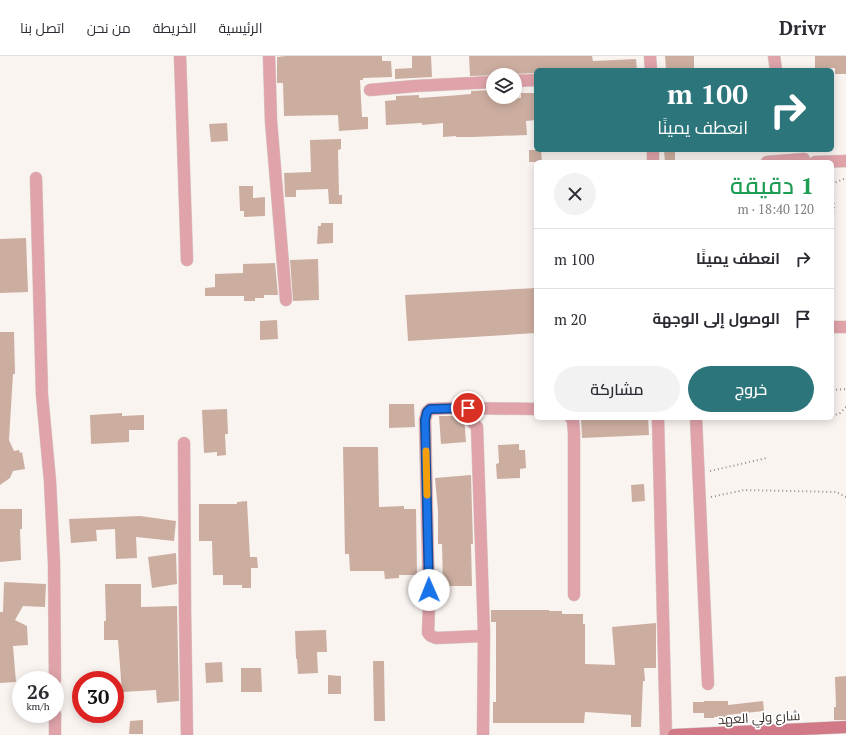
<!DOCTYPE html>
<html lang="ar">
<meta charset="utf-8">
<style>
body{margin:0;font-family:"PT Serif",Cairo,serif;background:#f2f2f3;color:#2b2b33;direction:rtl;height:100vh;display:flex;flex-direction:column;font-size:15px;white-space:nowrap}
*{box-sizing:border-box;margin:0}
p{font-size:13px;color:#7c7c81}
.icon{flex:none;width:22px;height:22px;fill:none;stroke:currentColor;stroke-width:2;stroke-linecap:round;stroke-linejoin:round}
.map{position:relative;flex:1;overflow:hidden;direction:ltr}
.side{position:absolute;left:534px;top:104px;width:300px;height:260px;display:flex;flex-direction:column;background:#fff;border-radius:6px;box-shadow:0 2px 10px #0003;direction:rtl}
.side>*{flex:none}
.hud{position:absolute;left:534px;top:12px;width:300px;height:84px;border-radius:6px;box-shadow:0 2px 10px #0003;direction:rtl;background:#2b757b;color:#fff;overflow:hidden}
.buttons{position:absolute;left:486px;top:12px;display:grid;gap:8px}
.buttons a{display:grid;place-items:center;width:36px;height:36px;border-radius:50%;background:#fff;box-shadow:0 2px 10px #0003;font-size:20px}
.speed{position:absolute;left:12px;top:615px;display:flex;gap:8px;font-size:20px;font-weight:700;text-align:center}
.speed>*{display:grid;place-content:center;width:52px;height:52px;border-radius:50%;background:#fff;box-shadow:0 2px 10px #0003;line-height:1}
.speed small{font-size:10px;font-weight:400}
.speed .limit{border:6px solid #d22;background:#fff;color:#111}
.pin{position:absolute;display:grid;place-items:center;width:34px;height:34px;color:#fff;margin:-17px;border:2px solid #fff;border-radius:50%;box-shadow:0 1px 4px #0007}
.me{position:absolute;width:44px;margin:-22px;rotate:359deg;stroke-linejoin:round;filter:drop-shadow(0 0 3px #0008)}
.turn{display:flex;align-items:center;gap:14px;height:84px;padding:0 20px;font-size:18px}
.turn .icon{width:52px;height:52px;stroke-width:2.5}
.turn b{display:block;font-size:28px;line-height:34px}
.round{display:grid;place-items:center;flex:none;width:42px;height:42px;border-radius:21px;background:#f2f2f3}
.head{display:flex;align-items:center;justify-content:space-between;height:68px;padding:0 20px}
h1{font-size:24px;font-weight:600;line-height:30px;color:#1e9e55}
.button{display:flex;gap:8px;margin-top:auto;padding:8px 20px}
.button a{flex:1;height:46px;border-radius:24px;background:#2b757b;color:#fff;font-size:16px;font-weight:600;line-height:46px;text-align:center}
.button a+a{background:#f2f2f3;color:#2b2b33}
ul{padding:0;list-style:none}
li{display:flex;align-items:center;gap:12px;height:60px;padding:0 20px;border-top:1px solid #e1e1e2}
li div{flex:1}
li b{display:block;font-size:15px}
li em{font-style:normal}
header{display:flex;align-items:center;gap:24px;box-sizing:border-box;height:56px;padding:0 20px;background:#fff;border-bottom:1px solid #e1e1e2}
header strong{font-size:19px}
nav{display:flex;gap:22px;margin-inline-start:auto;font-size:14px}
.map>svg:first-child{display:block}
.building{fill:#ccaea0}
.lines{fill:none;stroke-linecap:round;stroke-linejoin:round}
.street-casing{stroke:#d7d0cd;stroke-width:13}
.secondary-casing{stroke:#d7d0cd;stroke-width:13}
.path{stroke:#968d89;stroke-width:2;stroke-dasharray:1 3;stroke-linecap:butt}
.street{stroke:#e0a3aa;stroke-width:12}
.secondary{stroke:#d17986;stroke-width:12}
.route-casing{stroke:#114b97;stroke-width:10}
.route{stroke:#1a73e8;stroke-width:7}
.slow{stroke:#f59e0b;stroke-width:7}
.labels{text-anchor:middle;stroke-width:3.5;stroke-linejoin:round;paint-order:stroke}
.street-label{font-size:13px;fill:#382c27;stroke:#fff}
</style>
<header>
<strong>Drivr</strong>
<nav><a>الرئيسية</a><a>الخريطة</a><a>من نحن</a><a>اتصل بنا</a></nav>
</header>
<div class="map">
<svg width="846" height="679" viewBox="0 0 846 679">
<rect width="100%" height="100%" fill="#faf4f1"/>
<path class="building" d="M286,0H382V5H391L392,21L363,22V24H360L362,61H368V73L339,75L338,59L284,60L283,27H277V1Z
M412,0H431L432,21L395,23V13L412,12Z
M469,0H592L593,5L636,3L637,14H536V17L515,18L511,19L470,20Z
M665,0H694V14H666Z
M815,0H846V18H835V12L815,13Z
M493,34V41H501V43L521,42V37H536V64L526,65L527,79L472,81H456V80L443,81V67L422,69V67L386,69L385,45L396,44V40L419,39V42L447,40L471,38V35Z
M227,67L228,85L211,86L209,68Z
M341,83V93L338,94L339,139H342V148H329L328,133L296,134V141H285L284,117L311,116L310,84Z
M529,94H541L542,106H529Z
M664,94H675V106H665Z
M239,130H253V142L265,141V160L244,161V155H240Z
M321,167H333V187L317,188L318,170H321Z
M26,182L28,236L0,237V183Z
M318,203L319,244L293,245L290,204Z
M275,207L278,239H264V242H255V245H244V240H205V232L215,231V218L243,217V208Z
M536,232V277L408,285L405,239Z
M277,264L278,283L260,284V265Z
M0,276H14L15,318H13L9,384L14,395L19,394L20,397L22,396L25,413L13,415L10,422L0,429Z
M389,348H414L415,371L389,372Z
M227,353L228,378H225L226,399L217,400V396L204,397L202,354Z
M122,357V360L144,359V374H129V386L91,388L90,359Z
M439,360H455L464,361L466,386L441,388Z
M581,362H648L649,379L582,382Z
M519,388V394H525L526,412L520,413V422L497,423L496,408L499,407L498,389Z
M343,391H378L379,451L404,450V453H416L417,519H399V522L385,523L384,515H350L349,498H345Z
M471,419L473,488H471L472,530H443L442,488H438V455L435,422Z
M644,428L645,445L632,446L631,429Z
M247,445L250,501H257L258,512H251V532H242V529H223V519H213L212,485H199V448H237V446Z
M0,453H22V473H20L21,504L0,506Z
M140,460L176,465L174,485L136,481L137,502L116,503L115,473L96,474L97,485L71,487L69,463Z
M176,497L177,528L152,532L148,501Z
M4,526L46,528L45,551L23,550L15,564L27,570L28,589L13,590L16,626L0,627V556H3Z
M105,528H141V551L177,550L179,645L157,647L156,634L122,636L118,584H104V565H106Z
M491,554H549V555H562V558H583V568H585V608L615,609L612,571L656,567V612H644L645,625H643L641,671H631V659L585,656L584,667H493V646H496V566H491Z
M326,574L327,596H317L318,617L298,618L297,603H296L295,575Z
M373,605H384L385,665H374Z
M222,606L223,626L206,627L205,607Z
M241,612H261L262,636H241Z
M328,619L341,620V638H328Z
M846,620V664H834V651H836L835,621Z
M704,645H728V649L763,645L764,655L727,659V661H714V662H704V657H693V646H704Z
M143,664V678H129L130,665Z"/>
<g class="lines">
<g class="street-casing">
<path id="street" d="M180,0L187,204
M269,0L271,65L286,244
M650,0L651,14
M774,0L776,14
M515,25L536,24
M370,34L415,30L493,26
M653,94V106
M767,106L804,103
M815,106L846,105
M36,122L42,339L50,425L54,507L55,624
M832,271H846
M464,352L536,353
M571,362L573,365L574,377V539
M658,362L666,679
M696,362L708,628
M184,387L185,554L187,679
M55,658V679
M483,679L484,577L477,371L472,365L473,355L455,352L430,353L427,356L425,364L429,549L428,577L431,580L436,582L483,580"/>
</g>
<g class="secondary-casing">
<path id="secondary" d="M674,679L846,671"/>
</g>
<path class="path" d="M832,128L846,122
M832,135L834,150L832,166
M832,334L846,333
M832,360L840,357L846,351
M707,363L742,362
M710,415L767,402
M711,441L744,434L836,436L846,441"/>
<use href="#street" class="street"/>
<use href="#secondary" class="secondary"/>
</g>
<g class="lines">
<g class="route-casing">
<path id="route" d="M429,534L425,364L427,356L430,353L468,352"/>
</g>
<use href="#route" class="route"/>
<path class="slow" d="M426,395L427,439"/>
</g>
<g class="labels">
<g class="street-label">
<text transform="translate(759 661) rotate(-3)" y="5">شارع ولي العهد</text>
</g>
</g>
</svg>
<div class="buttons">
<a><svg class="icon" aria-label="layers" viewBox="0 0 24 24"><path d="M12 4l9 5-9 5-9-5zM3 14l9 5 9-5"/></svg></a>
</div>
<div class="speed"><div>26<small>km/h</small></div><div class="limit">30</div></div>
<div class="pin" style="left:468px;top:352px;background:#d93025"><svg class="icon" aria-label="arrive" viewBox="0 0 24 24"><path d="M6 21V4h12l-3 4 3 4H6"/></svg></div>
<svg class="me" style="left:429px;top:534px" viewBox="-20 -20 40 40"><circle r="19" fill="#fff"/><path d="M0-13L10 11 0 6-10 11z" fill="#1a73e8"/></svg>
<div class="hud">
<div class="turn"><svg class="icon" aria-label="right" viewBox="0 0 24 24"><path d="M7 20v-9h11M14 6l5 5-5 5"/></svg><div><b>100 m</b>انعطف يمينًا</div></div>
</div>
<section class="side">
<div class="head"><div><h1>1 دقيقة</h1><p>120 m · 18:40</p></div><a class="round"><svg class="icon" aria-label="close" viewBox="0 0 24 24"><path d="M6 6l12 12M18 6L6 18"/></svg></a></div>
<ul>
<li><svg class="icon" aria-label="right" viewBox="0 0 24 24"><path d="M7 20v-9h11M14 6l5 5-5 5"/></svg><div><b>انعطف يمينًا</b></div><em>100 m</em></li>
<li><svg class="icon" aria-label="arrive" viewBox="0 0 24 24"><path d="M6 21V4h12l-3 4 3 4H6"/></svg><div><b>الوصول إلى الوجهة</b></div><em>20 m</em></li>
</ul>
<div class="button"><a>خروج</a><a>مشاركة</a></div>
</section>
</div>
